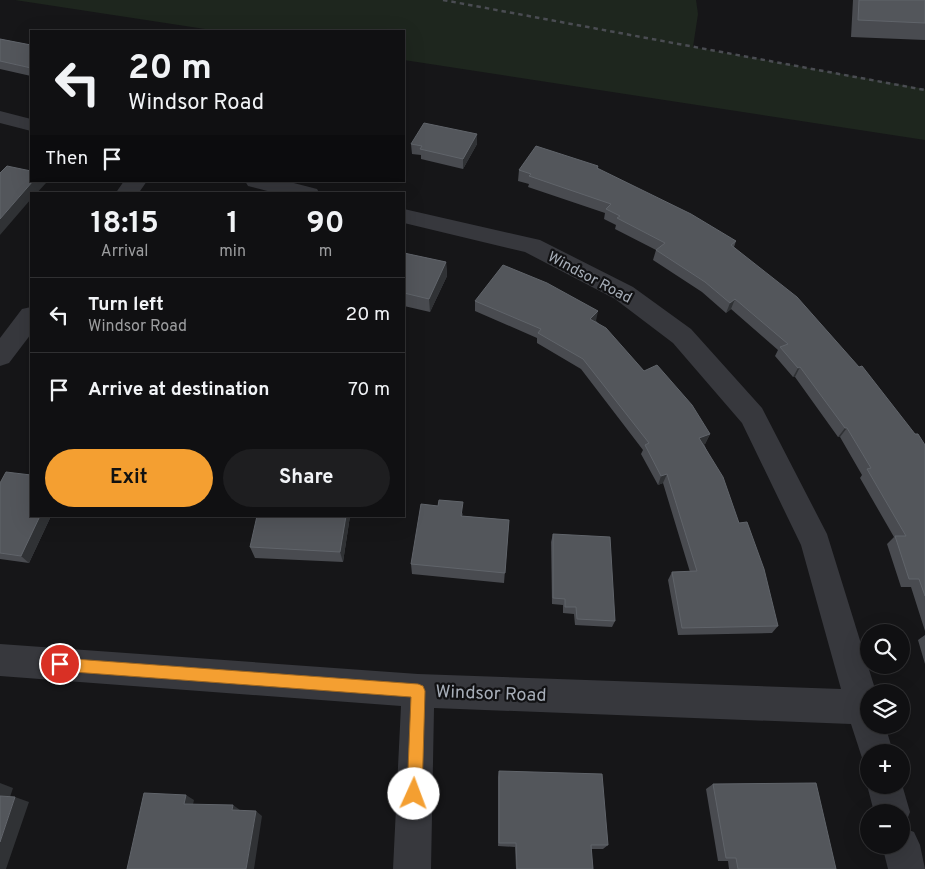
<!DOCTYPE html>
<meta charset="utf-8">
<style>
body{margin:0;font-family:Overpass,sans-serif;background:#1e1e20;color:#f1f3f6;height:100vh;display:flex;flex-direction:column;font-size:19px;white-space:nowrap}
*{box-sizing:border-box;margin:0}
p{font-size:16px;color:#9c9d9f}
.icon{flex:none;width:28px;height:28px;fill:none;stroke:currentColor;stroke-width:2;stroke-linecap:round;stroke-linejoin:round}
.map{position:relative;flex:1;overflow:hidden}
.details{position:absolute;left:30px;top:192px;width:375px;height:325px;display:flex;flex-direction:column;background:#101012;border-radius:0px;box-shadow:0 5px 20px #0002,0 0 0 1px #303032}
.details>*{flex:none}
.guide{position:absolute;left:30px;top:30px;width:375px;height:152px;border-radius:0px;box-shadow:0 5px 20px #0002,0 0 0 1px #303032;background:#101012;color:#f1f3f6;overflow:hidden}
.controls{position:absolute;left:860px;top:624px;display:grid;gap:10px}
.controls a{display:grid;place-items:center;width:50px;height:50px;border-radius:50%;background:#101012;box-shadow:0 5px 20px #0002,0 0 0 1px #303032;font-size:25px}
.pin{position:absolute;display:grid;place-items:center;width:42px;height:42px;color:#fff;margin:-21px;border:2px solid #fff;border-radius:50%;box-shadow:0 1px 5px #0007}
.me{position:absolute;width:55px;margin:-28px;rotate:2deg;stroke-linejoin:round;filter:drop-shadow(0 0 4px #0008)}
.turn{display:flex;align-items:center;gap:18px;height:105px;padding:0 15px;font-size:22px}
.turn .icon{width:65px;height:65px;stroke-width:2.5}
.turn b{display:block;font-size:35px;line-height:42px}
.then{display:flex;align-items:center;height:48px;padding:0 15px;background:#0003;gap:10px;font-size:19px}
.eta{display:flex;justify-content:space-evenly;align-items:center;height:85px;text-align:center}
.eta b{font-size:30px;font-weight:700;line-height:35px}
.action{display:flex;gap:10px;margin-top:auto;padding:10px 15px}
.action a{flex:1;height:58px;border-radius:30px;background:#f49f31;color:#111;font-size:20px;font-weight:700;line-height:58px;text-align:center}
.action a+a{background:#1e1e20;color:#f1f3f6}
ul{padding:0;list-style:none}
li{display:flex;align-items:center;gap:15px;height:75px;padding:0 15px;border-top:1px solid #303032}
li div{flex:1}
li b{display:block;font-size:19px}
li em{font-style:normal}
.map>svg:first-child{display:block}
.green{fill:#1e261e}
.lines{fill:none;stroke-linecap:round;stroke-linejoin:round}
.minor{fill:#37383d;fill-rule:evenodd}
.rail{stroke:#4a4c52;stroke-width:2.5;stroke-dasharray:4.5 4;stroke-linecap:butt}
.wall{fill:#494b50}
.shaded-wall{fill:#303235}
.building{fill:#53565b;stroke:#60646a}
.route{fill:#f49f31;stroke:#9f6720}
.labels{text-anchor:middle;stroke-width:4.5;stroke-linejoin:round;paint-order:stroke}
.street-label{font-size:15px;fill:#a7aeb8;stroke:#111113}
.near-street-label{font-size:18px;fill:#a7aeb8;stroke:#111113}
</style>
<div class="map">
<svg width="925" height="869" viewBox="0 0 925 869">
<rect width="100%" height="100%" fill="#161618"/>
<path class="green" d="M15,0H696L698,14L693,47L925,89V140L404,60V31H218Z"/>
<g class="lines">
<path class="minor" d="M0,111L31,119V131L0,123Z
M124,181H147L138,194H115Z
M245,181H286L317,189L320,194H279L248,186Z
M404,209L540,240L633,287L691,329L762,408L827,534L876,692H869V725H885L893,752H869V766L864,764L851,724L434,708L431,869H393L401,706L0,676V644L418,674L841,689L801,545L742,423L673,343L615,299L525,252L404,223Z
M31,307V334L9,363L0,366V338L22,309Z
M869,781V785H901V781L910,812L905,825L901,826V812H874L867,785Z
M901,827L914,832L920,845L925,869H888L882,845H901Z"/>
<path class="rail" d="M443,0L925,90"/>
</g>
<path class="wall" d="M853,0H925V40L851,37Z
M0,39L31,45V76L0,69Z
M477,134V144L463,169L421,159V155L412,154L411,144Z
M598,166V169L736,241L734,247L925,445V631L911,587H901L887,544L894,537L860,478L862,475L840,437H838L795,377H793L775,356L778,350L731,309L726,313L702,292L653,260L656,250L615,229L616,225L604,219L605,213L528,187L529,184L518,181L519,170Z
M404,253L446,262L447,276L430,312L404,306Z
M475,301L596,321L644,371L710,434L705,444H704L739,523L778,626L772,633L678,635L668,580L672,572H690L663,483L658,485L641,454L643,450L581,369L537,343V338L475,311Z
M0,483L31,516H51L29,563L0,559Z
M463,513L462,516L509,520L504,583L412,574L411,564Z
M350,516L343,562L255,558L250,547Z
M553,534L615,621L612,627L575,625L574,614L563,613V605L552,604L551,542Z
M925,635V664L918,640Z
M499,771L608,845L603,849H591L593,869H516L515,847L498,846V777Z
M713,784L836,869H729L728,861H718L706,789Z"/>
<path class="shaded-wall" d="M477,134V144L463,169V159Z
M33,181H45L46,183L36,194H31V199L0,235V219Z
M446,262L447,276L430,312L429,299Z
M735,299L731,309L726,313L730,303Z
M598,311L596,321L588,329L590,319Z
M800,367L795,377H793L798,368Z
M845,428H847L840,437H838Z
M710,434L705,444L695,447L699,438Z
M667,474L663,483L658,485L661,476Z
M40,516H51L29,563L21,556Z
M346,516H350L343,562L340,552Z
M0,783L13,788L9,800L0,797Z
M186,795L194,800L192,809L184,804Z
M15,797L29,802L6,869H0V842Z
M233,805L240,810L239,815L232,810Z
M256,811L262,816L254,869H246Z"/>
<path class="building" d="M859,0H925V23L858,20Z
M0,39L31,45V68L0,61Z
M424,123L477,134L463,159L420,149L422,146L411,144Z
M536,146L598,166L597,168L691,214L736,241L731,245L797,297L859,367L862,366L915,434H918L925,445V596L919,579H909L895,536H906L867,469L871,468L847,428H845L800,367L798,368L780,347L788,344L735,299L730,303L705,282L656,250L665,243L617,218L620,216L606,209L611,204L529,176L531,174L519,170Z
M7,166L31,171V181H33L0,219V173Z
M404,253L446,262L429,299L404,293Z
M503,265L547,283L598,311L590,319L606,328L644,371L657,365L692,405L710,434L699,438L723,477L739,523L747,522L764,569L778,626L682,628L672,572L697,571L667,474L661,476L645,445L649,443L583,359L538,333L541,329L475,301Z
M6,472L31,475V516H40L21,556L0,553V483Z
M439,500L463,502L461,516L509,520L505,573L411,564L421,504L438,506Z
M257,516H346L340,552L250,547Z
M553,534L610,537L615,621L577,619L576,607H565V599L553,598Z
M499,771L602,774L608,845H591L593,869H517L516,843H499Z
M816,783L836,869H738L736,858H726L713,784Z
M144,793L186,795L184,804L233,805L232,810L256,811L246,869H127Z
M0,796L15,797L0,842Z"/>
<path class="route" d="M60,658L418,684L423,686L425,691L422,794L419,799L414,801L409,799L407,794L411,697L60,671L55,669L53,664L55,660Z"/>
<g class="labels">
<g class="street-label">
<text transform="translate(590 277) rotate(28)" y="5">Windsor Road</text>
</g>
<g class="near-street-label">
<text transform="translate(491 693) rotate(2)" y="6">Windsor Road</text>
</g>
</g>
</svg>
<div class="controls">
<a><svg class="icon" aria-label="search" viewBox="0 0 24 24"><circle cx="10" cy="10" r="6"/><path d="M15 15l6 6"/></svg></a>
<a><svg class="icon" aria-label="layers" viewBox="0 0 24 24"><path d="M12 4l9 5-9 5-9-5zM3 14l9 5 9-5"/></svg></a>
<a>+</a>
<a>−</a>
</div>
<div class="pin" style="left:60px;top:664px;background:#d93025"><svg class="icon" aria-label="arrive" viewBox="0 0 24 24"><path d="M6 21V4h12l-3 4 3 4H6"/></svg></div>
<svg class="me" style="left:414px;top:794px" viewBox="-20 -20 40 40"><circle r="19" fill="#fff"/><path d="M0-13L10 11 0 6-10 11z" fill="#f49f31"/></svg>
<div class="guide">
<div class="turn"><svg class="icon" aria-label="left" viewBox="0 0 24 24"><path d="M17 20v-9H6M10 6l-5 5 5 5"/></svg><div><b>20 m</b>Windsor Road</div></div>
<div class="then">Then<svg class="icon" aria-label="arrive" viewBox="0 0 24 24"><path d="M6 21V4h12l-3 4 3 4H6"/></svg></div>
</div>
<section class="details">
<div class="eta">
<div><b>18:15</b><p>Arrival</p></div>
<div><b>1</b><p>min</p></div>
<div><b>90</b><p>m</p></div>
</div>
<ul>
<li><svg class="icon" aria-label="left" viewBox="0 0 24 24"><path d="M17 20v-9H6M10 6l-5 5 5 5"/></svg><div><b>Turn left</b><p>Windsor Road</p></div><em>20 m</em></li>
<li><svg class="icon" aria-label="arrive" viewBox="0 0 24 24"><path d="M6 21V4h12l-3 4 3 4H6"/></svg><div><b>Arrive at destination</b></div><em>70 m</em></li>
</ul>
<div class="action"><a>Exit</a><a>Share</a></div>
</section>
</div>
